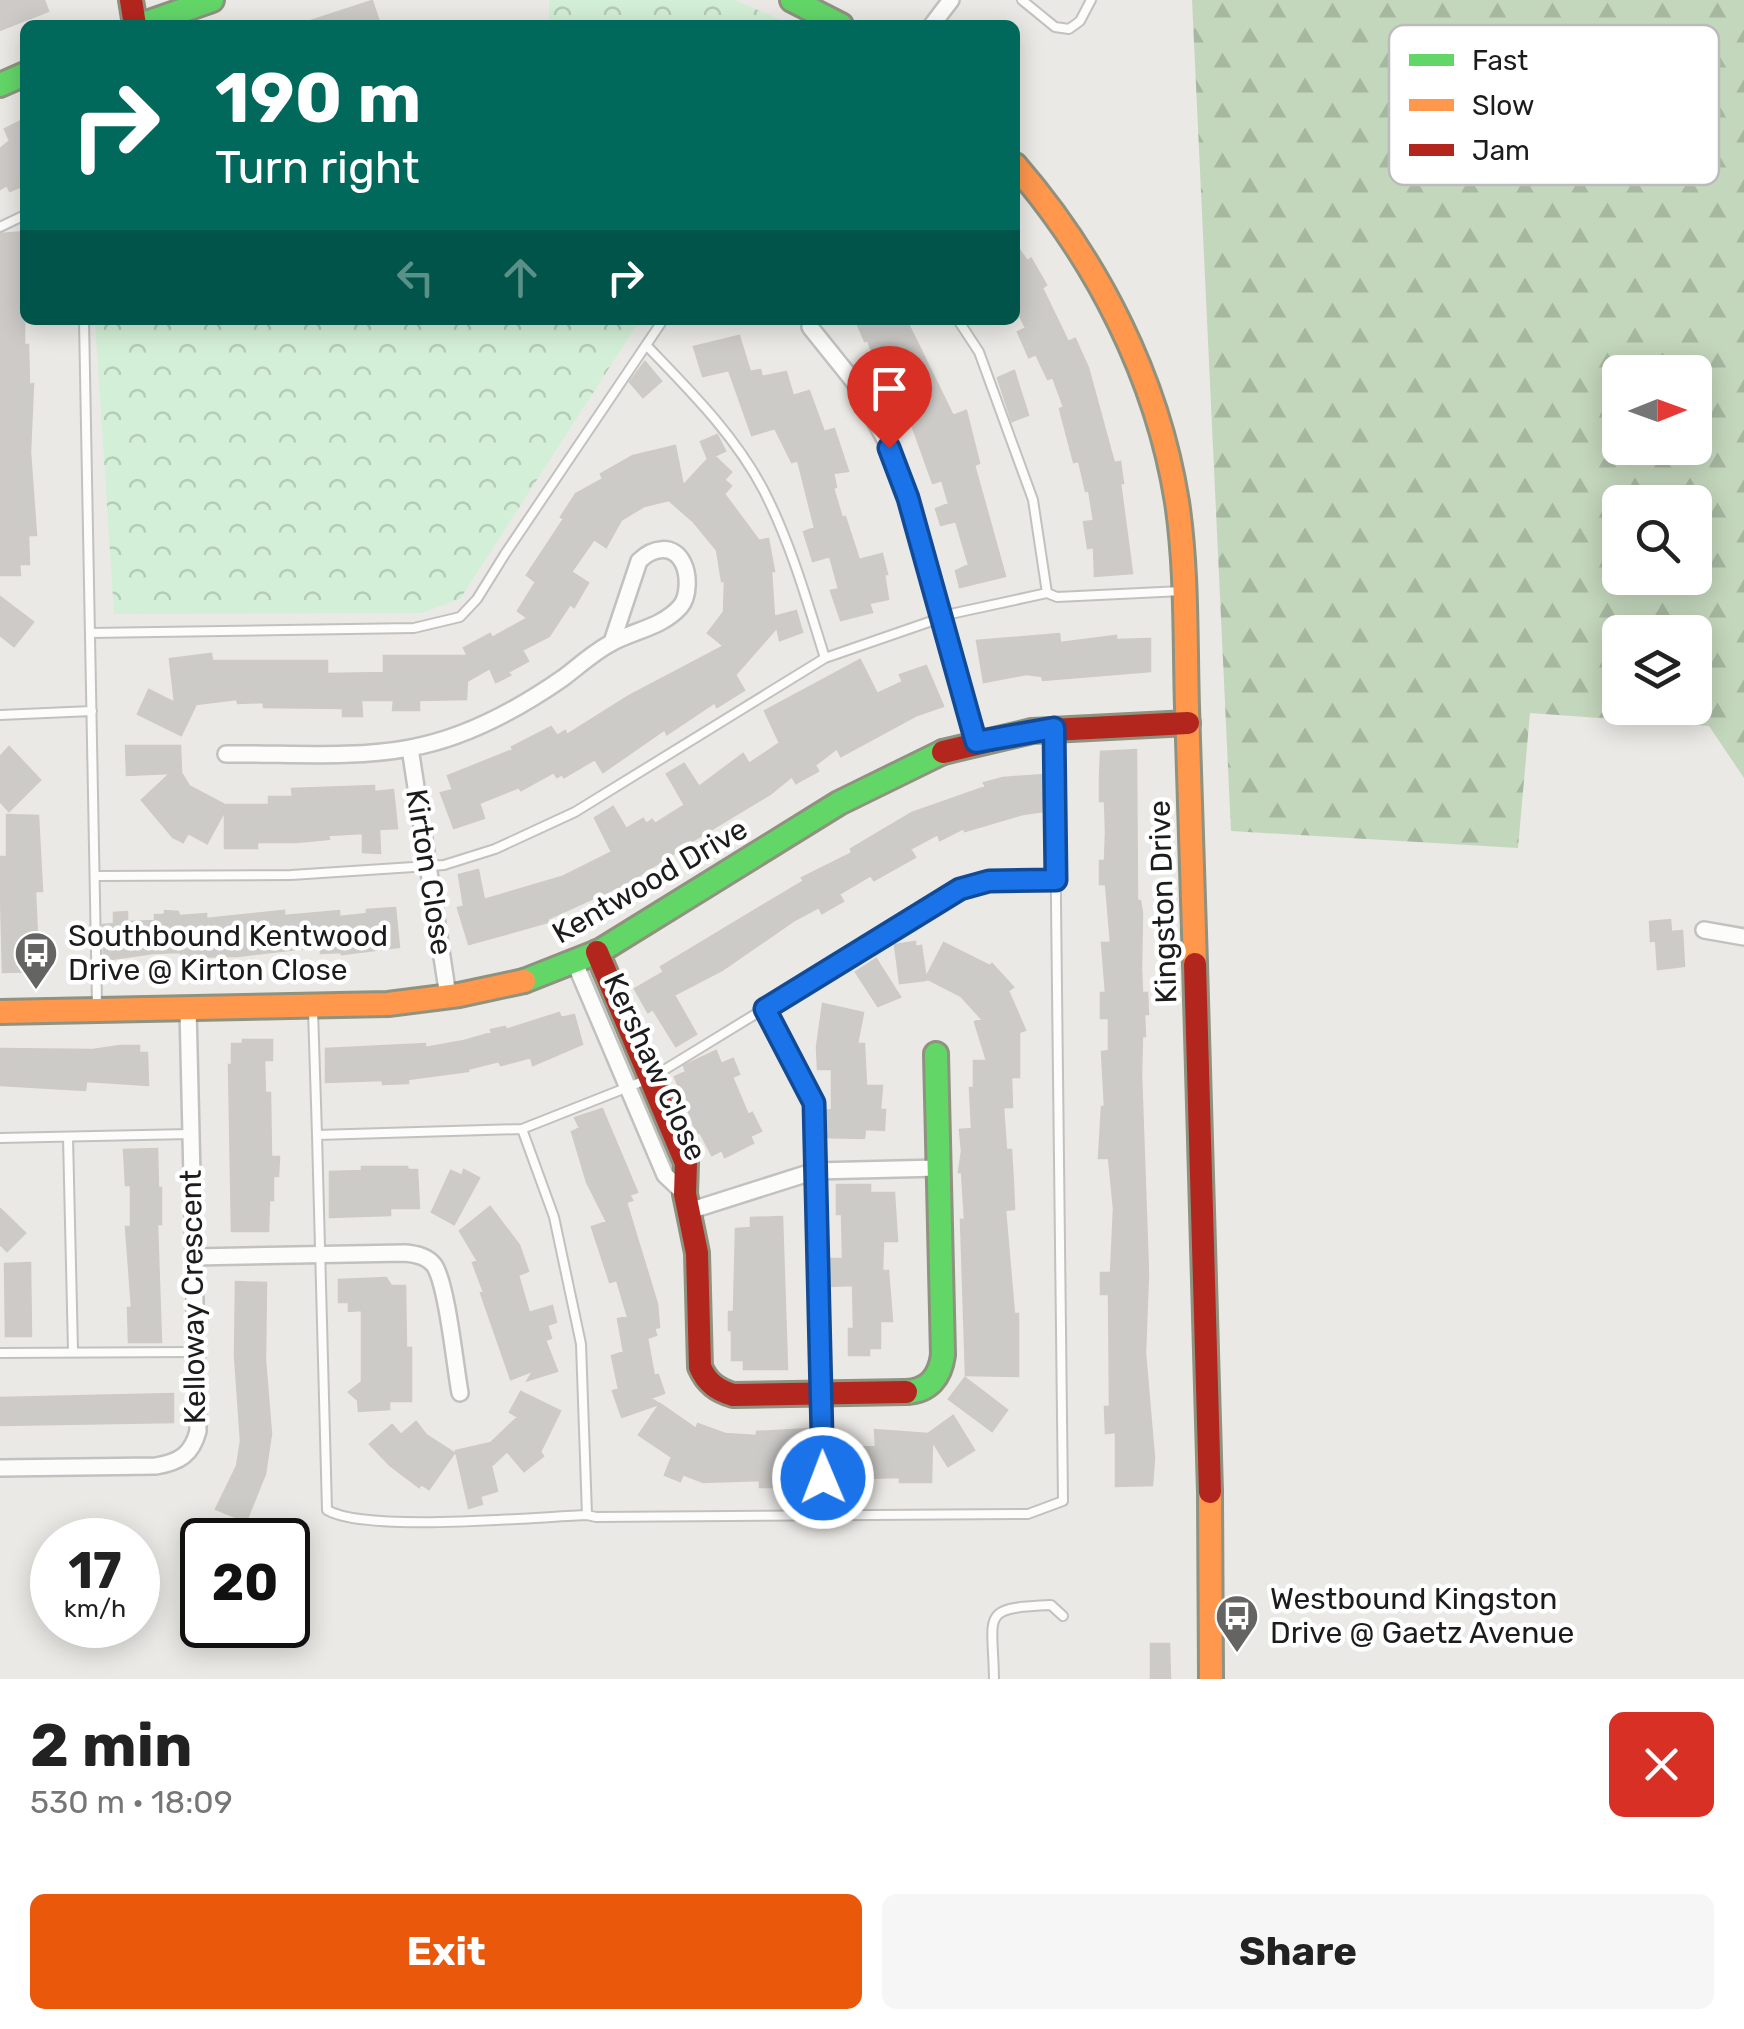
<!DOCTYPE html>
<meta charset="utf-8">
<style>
body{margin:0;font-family:Rubik,sans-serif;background:#f6f6f6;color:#222;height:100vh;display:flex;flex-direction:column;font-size:38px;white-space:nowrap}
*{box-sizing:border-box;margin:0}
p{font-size:32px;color:#767676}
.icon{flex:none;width:55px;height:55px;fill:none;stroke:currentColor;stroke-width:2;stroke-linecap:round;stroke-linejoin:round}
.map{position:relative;height:1679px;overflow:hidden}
.side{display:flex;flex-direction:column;background:#fff;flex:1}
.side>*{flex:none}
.guide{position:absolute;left:20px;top:20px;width:1000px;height:305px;border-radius:15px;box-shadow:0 5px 25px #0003;background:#00695c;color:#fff;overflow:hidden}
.needle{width:65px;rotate:89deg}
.buttons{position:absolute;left:1602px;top:355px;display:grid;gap:20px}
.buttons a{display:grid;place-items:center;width:110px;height:110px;border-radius:15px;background:#fff;box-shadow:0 5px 25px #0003;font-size:50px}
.speed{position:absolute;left:30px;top:1518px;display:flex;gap:20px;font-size:50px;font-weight:700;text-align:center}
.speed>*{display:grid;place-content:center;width:130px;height:130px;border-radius:50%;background:#fff;box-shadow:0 5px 25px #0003;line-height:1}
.speed small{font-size:25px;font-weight:400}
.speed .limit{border:5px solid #111;border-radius:15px;background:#fff;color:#111}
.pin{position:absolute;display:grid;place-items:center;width:85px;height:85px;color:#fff;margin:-102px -42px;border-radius:50% 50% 50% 0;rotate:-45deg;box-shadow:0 0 10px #0007}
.pin .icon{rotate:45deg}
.me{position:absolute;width:110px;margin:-55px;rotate:359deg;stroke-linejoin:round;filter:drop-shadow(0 0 8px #0008)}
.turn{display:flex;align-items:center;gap:35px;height:210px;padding:0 30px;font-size:45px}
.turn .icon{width:130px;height:130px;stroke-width:2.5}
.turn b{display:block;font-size:70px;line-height:85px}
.lanes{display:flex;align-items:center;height:95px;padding:0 30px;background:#0003;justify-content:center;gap:50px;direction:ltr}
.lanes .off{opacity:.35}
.round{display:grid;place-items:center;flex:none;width:105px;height:105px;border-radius:15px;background:#f6f6f6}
.summary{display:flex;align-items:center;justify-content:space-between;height:170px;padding:0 30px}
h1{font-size:60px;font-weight:700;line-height:75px}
.button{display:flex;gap:20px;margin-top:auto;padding:20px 30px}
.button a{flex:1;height:115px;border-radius:15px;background:#ea580c;color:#fff;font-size:40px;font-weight:700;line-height:115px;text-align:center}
.button a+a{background:#f6f6f6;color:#222}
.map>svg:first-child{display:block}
.forest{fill:url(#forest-firs);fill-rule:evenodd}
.park{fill:url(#park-crowns)}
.building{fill:#cdcbc8;stroke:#cecbc6;stroke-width:2.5}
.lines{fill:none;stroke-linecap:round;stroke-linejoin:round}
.lane-casing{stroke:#c2c1bf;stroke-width:12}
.street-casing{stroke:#c2c1bf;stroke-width:20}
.fast-casing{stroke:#8f927f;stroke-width:28}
.slow-casing{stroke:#8f927f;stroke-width:28}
.jam-casing{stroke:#8f927f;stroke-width:28}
.lane{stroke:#fcfcfb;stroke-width:8}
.street{stroke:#fcfcfb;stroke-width:15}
.fast{stroke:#63d668;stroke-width:22}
.slow{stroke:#ff974d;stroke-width:22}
.jam{stroke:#b3261e;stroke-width:22}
.route-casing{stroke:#114b97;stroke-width:25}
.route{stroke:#1a73e8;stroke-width:18}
.labels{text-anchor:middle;stroke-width:9;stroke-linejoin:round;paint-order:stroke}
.street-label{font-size:30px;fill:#1c1c1c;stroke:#fff}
.poi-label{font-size:30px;fill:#1c1c1c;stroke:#fff;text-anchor:start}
.key{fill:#fff;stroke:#bbb;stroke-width:2.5}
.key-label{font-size:28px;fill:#1c1c1c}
</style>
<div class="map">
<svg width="1744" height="1679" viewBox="0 0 1744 1679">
<defs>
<pattern id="forest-firs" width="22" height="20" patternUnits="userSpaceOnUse" patternTransform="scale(2.5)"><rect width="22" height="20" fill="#c3d7bc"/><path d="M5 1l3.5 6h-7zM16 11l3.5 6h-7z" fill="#a7b8a1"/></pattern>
<pattern id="park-crowns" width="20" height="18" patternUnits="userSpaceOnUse" patternTransform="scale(2.5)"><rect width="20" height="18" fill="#d4efd7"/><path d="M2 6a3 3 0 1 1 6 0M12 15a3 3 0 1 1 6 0" fill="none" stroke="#b5ccb8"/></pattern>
</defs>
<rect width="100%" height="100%" fill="#ebe9e5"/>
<path class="forest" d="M1192,0H1744V778L1709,726L1530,713L1518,848L1231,831ZM1620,372H1695V448H1620ZM1620,502H1695V578H1620ZM1620,632H1695V708H1620Z"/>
<path class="park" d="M549,0H735L792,25H549Z
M95,320H640L460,599L421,613L114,614Z"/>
<path class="building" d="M0,0H44L48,11L0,30Z
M372,1L380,25H308V22Z
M25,119V176L18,179L22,186L10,191L7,185L0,189V149L10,141L5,129Z
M25,232L24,345H28L29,385L33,384L30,452L36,535H28L29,564H19L20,575H0L1,234Z
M1015,244L1027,261L1031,259L1046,285L1042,288L1068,342L1075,339L1088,368L1114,463L1120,462L1123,483H1120L1132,573L1095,576L1094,547L1088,548L1084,522L1094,521L1089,490L1086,491L1079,461L1074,462L1060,409L1064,407L1053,377L1048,379L1036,354L1029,357L1018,332L1026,328L1015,305Z
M867,320H906L953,416L966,411L979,463L974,465L1005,576L960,587L956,571L969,565L956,521L941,525L936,509L949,504L942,480L933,483L910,419L907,421L879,372L868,340L865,341L858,325Z
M739,336L750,372L760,370L762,377L786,372L793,396L809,391L824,432L834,429L848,471L833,473L836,487L833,488L842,518L845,517L859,560L882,554L887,574H884L888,599L869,603L872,612L841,620L831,591L839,589L830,556L813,561L804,532L815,528L798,460L792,462L775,428L752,435L729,370L703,376L694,347Z
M645,362L661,381L643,397L630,382Z
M1014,371L1028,415L1012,421L998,378Z
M717,435L725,451L714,456L731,472L724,480L731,486L724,494L759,541L768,539L774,571H771L774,617L796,611L802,632L780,640L777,627L735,675L744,690L717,707L715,702L667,734L665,729L603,772L595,759L564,777L562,774L557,777L554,772L521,790L519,787L479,803L484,818L454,828L441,793L453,790L448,776L513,750L512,747L551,727L557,736L565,731L567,735L629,696L724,646L708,633L724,612L725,580L722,581L717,550L693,521L669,500L644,506L621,520L606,547L594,539L571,572L588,583L574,607L570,604L549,636L522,650L528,661L508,672L510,675L496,682L490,668L467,681L466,699L419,700V710H393L394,700H361L362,716H343V708L264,707V702L238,703L237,699L196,704L181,735L138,714L149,690L175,703L170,659L211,654L212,661H327V674L384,673V656H468L464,648L490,634L492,638L528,618L518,611L536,582L527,575L564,519L561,517L576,494L603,479L601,474L633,456L675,446L683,486L708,459L701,442Z
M0,597L33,622L14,646L0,635Z
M1059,634L1060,643L1116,636V640L1150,639V671L1043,680L1042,676L1026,674L984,682L977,641Z
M860,660L877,694L903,682L900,675L926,666L943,706L917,715L841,756L837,748L815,765L818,771L796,783L792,776L770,794L692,841L701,867L697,869L682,848L627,883L547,919L548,922L469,944L458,908L464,906L459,875L478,870L484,900L562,877L612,852L595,818L613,807L626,829L643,819L646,824L652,820L655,824L685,805L667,774L684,764L699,787L743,754L749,764L780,743L765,711Z
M126,746H180L181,773L189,786L225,805H269V797H293L292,789L374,786V792L393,790L397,828L379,829L380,853L363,852V833L328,835L329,839L296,842H257V848H225V810L207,843L188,833L183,842L173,837L142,800L171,773L127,775Z
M9,747L40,780L9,811L0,801V757Z
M1136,750L1137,901H1140L1142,913L1141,969L1142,993H1147L1148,1014H1144L1145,1036H1142L1141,1074L1148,1273L1145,1353L1154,1458L1152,1485L1116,1486V1432L1106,1433L1105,1407H1110L1109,1294H1101V1273H1111L1114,1209L1109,1158H1099L1102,1107H1105L1102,1052L1109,1051V1018H1101V993H1106L1102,943H1111L1106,884H1100V861H1105L1106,832L1105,801H1100V778L1101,752Z
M1043,775L1044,811L1023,814L965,831L964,828L940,840L938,834L910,849L915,857L874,880L871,875L839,894L843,901L822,913L819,907L793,921L722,970L674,995L696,1034L676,1046L653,1009L648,1012L635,989L664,972L661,967L804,881L802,878L852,853L851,849L912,813L986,787L984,783L1003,778Z
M7,815L38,816L42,891H35L37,937H43V971L3,972L0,857H7Z
M395,908L399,947L342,954V952L321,953V949L314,947L237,956L181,957V952L153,953L104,960L103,925L114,924V913L127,912V922L155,921V915H165V911L178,912L179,916L206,914V919L284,911V916L339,911V917L367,914V910Z
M1670,920L1671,932L1682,931L1684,966L1658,969L1656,940L1651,941L1650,922Z
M915,942V947L921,946L926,980L900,983L895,945Z
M944,943L990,966L992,964L1013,987L1008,991L1025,1030L1019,1032V1077H1011L1012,1107H1003L1006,1150H1011L1013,1184L1014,1209L1005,1210L1014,1314H1018V1376L966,1375L961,1220H965L962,1172H959L962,1151L960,1130L972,1129L970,1088H974V1061H987L975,1022L983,1020L961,996L926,978Z
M876,959L900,997L878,1006L856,972Z
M823,1004L863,1013L857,1044H864L866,1086H882L880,1110H885L884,1130L865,1129L864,1138L821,1137L822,1111L832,1110V1069H818L817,1047Z
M559,1013L561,1018L574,1015L582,1044L533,1065L531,1057L501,1065L499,1061L467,1069L468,1071L408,1079V1083L383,1084V1080L326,1082V1049L425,1044V1048L464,1041L492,1033L491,1030L505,1027L506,1030Z
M243,1040H272V1060H264L265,1093H270L271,1157H279L278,1176H273V1200H269L268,1231H232L229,1065H232V1044H243Z
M120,1046H139V1053H147L148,1085L86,1081L85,1090L0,1085V1049L93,1050Z
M716,1051L721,1064L733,1059L739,1074L732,1077L748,1115L752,1113L761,1131L750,1136L753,1143L725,1157L722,1150L712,1155L700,1132L697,1133L675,1077L686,1072L684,1066Z
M602,1109L637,1192L629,1195L632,1200L626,1202L657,1304L659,1327L654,1328L656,1335L647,1338L654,1376L658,1375L664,1393L650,1398L659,1404L622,1417L613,1391L619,1389L612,1356L624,1352L618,1319L628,1317L617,1280L610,1282L592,1227L607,1222L587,1182L572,1132L580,1128L575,1118Z
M157,1149L158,1188H161V1224H157L161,1342H129L128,1308H132L126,1227H131V1185H126L124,1150Z
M362,1167H407L408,1170H417L419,1208H390V1215L330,1217V1172L362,1171Z
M464,1170L479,1178L454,1224L432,1212L451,1171L462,1176Z
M837,1185H870V1193H894L897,1241H883L882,1271H888L892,1321H880V1348H869V1355H849V1329H854L853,1285L830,1286L829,1259H843L842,1214H837Z
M490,1207L519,1245L528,1271L518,1275L529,1313L552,1306L556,1322L547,1325L551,1338L545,1340L557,1371L528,1380L534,1370L511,1379L481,1293L484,1292L473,1263L478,1261L460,1231Z
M0,1209L25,1233L7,1251L0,1244Z
M782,1217L787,1369H744V1360H732V1330H729V1312H734L736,1229L751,1228V1218Z
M30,1263L31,1336H6L5,1264Z
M386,1278L391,1286H405L406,1348H411V1401H389V1409L359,1411L358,1400L349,1392L362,1382V1310L349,1311V1302H339V1280Z
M236,1282L266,1283L265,1360L271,1434L265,1474L246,1521L216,1509L237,1466L241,1441L235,1356Z
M965,1378L1007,1410L992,1431L949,1399Z
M521,1392L560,1411L540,1452L543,1456L524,1471L507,1451L491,1466L497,1491L480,1496L482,1504L469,1508L456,1451L491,1443L518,1417L510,1412Z
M173,1394V1422L0,1425V1398Z
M660,1404L696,1429L698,1424L725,1434L757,1436V1432L811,1429V1448H814L813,1477L778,1478V1487H760V1480L703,1482L683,1474L680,1481L665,1475L672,1457L639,1435Z
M953,1416L974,1450L948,1466L932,1440L931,1482H900V1477L867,1478V1471H830L829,1448L876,1447L875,1430L928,1434Z
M416,1422L426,1435L454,1453L429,1489L421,1484L419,1487L390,1465L370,1444L392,1425L401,1435Z
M1151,1644H1169L1170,1679H1151Z"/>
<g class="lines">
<g class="lane-casing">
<path id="lane" d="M1022,0L1055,27L1069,29L1080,21L1091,0
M0,227L25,215
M84,320L97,1005
M958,320L979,352L1033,500L1047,593
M647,346C690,391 735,435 764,491C791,544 807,601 825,658
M90,633L414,628L460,617L477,599L505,554L663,320
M0,715L92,711
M1054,732L1063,1501L1028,1514L596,1517L587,1515C534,1517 365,1533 327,1510L317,1135L522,1129L651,1078L960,889L989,881L1056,880
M96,876L291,875L444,865L495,849L575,812L825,658L955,613L1047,593L1057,597L1182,591
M765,1009L813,1103L823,1513
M313,1010L317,1135
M522,1129L554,1217L581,1344L587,1515
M68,1137L73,1351
M0,1138L190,1134
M0,1353L195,1352
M994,1679C993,1613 979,1608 1051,1605L1063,1616"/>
</g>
<g class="street-casing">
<path id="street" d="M932,25L951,0
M810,327L855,383L889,447L908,499L976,742
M410,748L448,996
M226,754C286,753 351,759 410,748C466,738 517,710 563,678C579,666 595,651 613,642C636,630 662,627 680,607C689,597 689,575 683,563C673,543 652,548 639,561L612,642
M1704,930L1744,937
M575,963L665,1175L685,1194
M689,1211L815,1171L939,1168
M193,1257L405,1253C416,1254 427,1256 434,1265C447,1284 455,1366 460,1393
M0,1468L156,1466C180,1462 192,1454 198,1431L188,1008"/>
</g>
<g class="fast-casing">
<path id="fast" d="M792,0L841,25
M141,25L212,0
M0,85L25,74
M524,981L600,951L839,803L943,752
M906,1392C929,1391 940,1377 943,1355L936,1054"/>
</g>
<g class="slow-casing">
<path id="slow" d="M1015,165C1097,260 1157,377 1177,502C1187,569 1185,639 1187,707C1190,792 1192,878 1195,964
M0,1012L388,1004L459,995L524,981
M1210,1492L1211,1679"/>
</g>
<g class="jam-casing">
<path id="jam" d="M131,0L135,25
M943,752L1032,731L1188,723
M597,952L686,1163L685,1194L697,1253L700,1367C707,1383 717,1390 733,1395L906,1392
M1195,964L1210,1492"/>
</g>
<use href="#lane" class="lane"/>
<use href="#street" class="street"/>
<use href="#fast" class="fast"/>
<use href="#slow" class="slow"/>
<use href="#jam" class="jam"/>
</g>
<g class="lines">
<g class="route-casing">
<path id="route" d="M823,1478L814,1103L765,1009L960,889L989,881L1056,880L1054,728L976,742L908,498L889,448"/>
</g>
<use href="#route" class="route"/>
</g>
<defs>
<g id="bus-pin" transform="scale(2.25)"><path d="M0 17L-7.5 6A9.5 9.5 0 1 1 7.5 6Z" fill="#646462" stroke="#fff"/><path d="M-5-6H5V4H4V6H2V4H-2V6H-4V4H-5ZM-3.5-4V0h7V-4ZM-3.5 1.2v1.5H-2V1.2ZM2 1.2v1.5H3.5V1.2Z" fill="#fff"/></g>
</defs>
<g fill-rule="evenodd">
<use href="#bus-pin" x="36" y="953"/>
<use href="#bus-pin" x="1237" y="1616"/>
</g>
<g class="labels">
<g class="street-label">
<text transform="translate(429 872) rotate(81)" y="10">Kirton Close</text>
<text transform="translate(650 881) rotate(-30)" y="10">Kentwood Drive</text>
<text transform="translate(1163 902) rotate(-92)" y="10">Kingston Drive</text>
<text transform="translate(655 1067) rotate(65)" y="10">Kershaw Close</text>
<text transform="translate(193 1297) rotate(-91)" y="10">Kelloway Crescent</text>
</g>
<g class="poi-label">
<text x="68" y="946">Southbound Kentwood<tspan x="68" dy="34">Drive @ Kirton Close</tspan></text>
<text x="1270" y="1609">Westbound Kingston<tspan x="1270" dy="34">Drive @ Gaetz Avenue</tspan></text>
</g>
</g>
<rect x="1389" y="25" width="330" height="160" rx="15" class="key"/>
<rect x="1409" y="54" width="45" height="12" fill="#63d668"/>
<rect x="1409" y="99" width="45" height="12" fill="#ff974d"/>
<rect x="1409" y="144" width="45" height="12" fill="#b3261e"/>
<g class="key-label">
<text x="1472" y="70">Fast</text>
<text x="1472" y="115">Slow</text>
<text x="1472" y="160">Jam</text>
</g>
</svg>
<div class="buttons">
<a><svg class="needle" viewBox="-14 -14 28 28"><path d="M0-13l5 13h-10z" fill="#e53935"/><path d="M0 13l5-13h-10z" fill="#767676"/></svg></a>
<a><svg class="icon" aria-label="search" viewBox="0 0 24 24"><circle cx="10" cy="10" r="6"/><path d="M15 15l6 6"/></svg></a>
<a><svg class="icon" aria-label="layers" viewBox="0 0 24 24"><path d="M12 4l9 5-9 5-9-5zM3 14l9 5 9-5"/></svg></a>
</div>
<div class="speed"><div>17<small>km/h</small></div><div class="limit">20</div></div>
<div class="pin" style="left:889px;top:448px;background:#d93025"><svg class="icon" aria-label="arrive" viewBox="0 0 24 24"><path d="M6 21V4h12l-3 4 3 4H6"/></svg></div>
<svg class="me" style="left:823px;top:1478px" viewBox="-20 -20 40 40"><circle r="17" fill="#1a73e8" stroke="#fff" stroke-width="3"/><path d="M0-11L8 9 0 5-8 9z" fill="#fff"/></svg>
<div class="guide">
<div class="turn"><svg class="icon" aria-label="right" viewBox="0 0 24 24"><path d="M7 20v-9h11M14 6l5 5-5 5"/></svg><div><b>190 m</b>Turn right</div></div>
<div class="lanes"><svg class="icon off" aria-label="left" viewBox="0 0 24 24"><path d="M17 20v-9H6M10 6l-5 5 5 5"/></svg><svg class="icon off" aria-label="ahead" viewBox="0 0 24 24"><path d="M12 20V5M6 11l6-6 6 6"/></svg><svg class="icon" aria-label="right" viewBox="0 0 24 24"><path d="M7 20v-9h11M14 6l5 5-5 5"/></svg></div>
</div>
</div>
<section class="side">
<div class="summary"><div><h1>2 min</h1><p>530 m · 18:09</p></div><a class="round" style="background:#d93025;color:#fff"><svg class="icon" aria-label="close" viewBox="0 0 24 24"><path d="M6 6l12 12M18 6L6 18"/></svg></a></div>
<div class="button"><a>Exit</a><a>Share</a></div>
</section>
